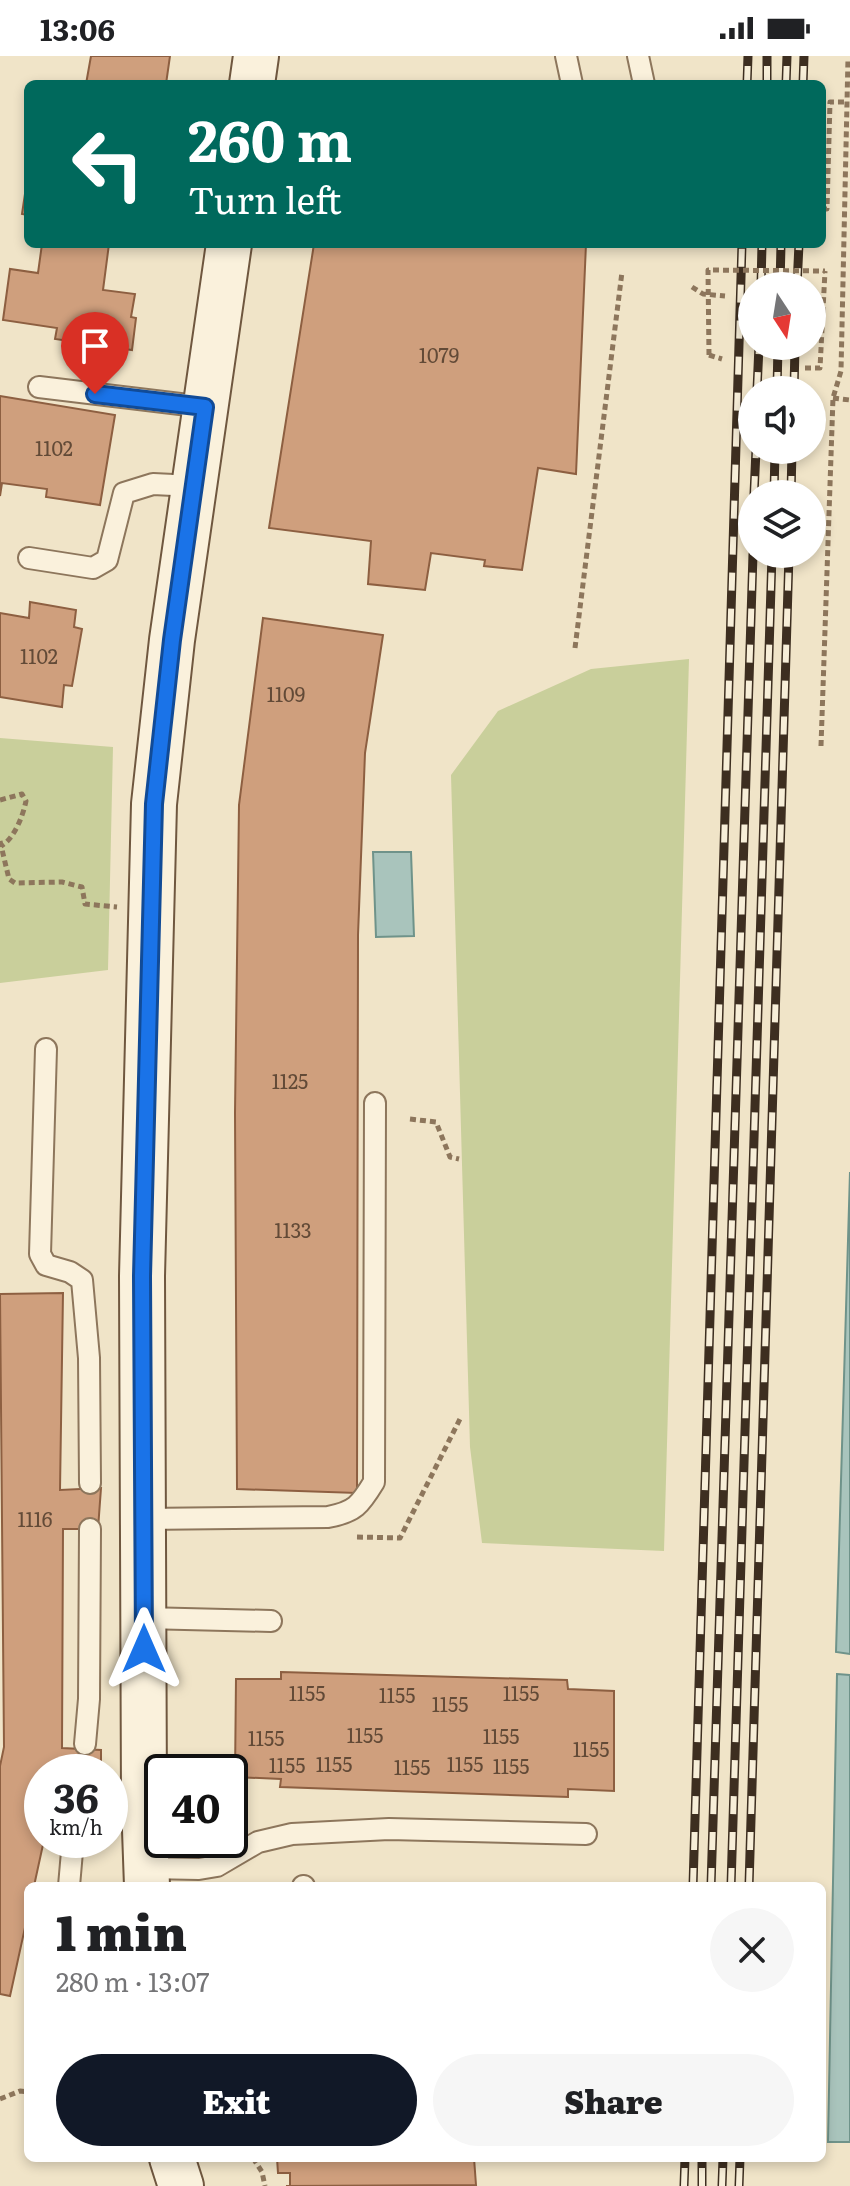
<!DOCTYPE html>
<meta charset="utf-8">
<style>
body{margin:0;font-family:Literata,serif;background:#f6f6f6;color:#202124;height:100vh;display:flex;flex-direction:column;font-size:30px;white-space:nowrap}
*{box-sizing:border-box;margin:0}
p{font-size:26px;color:#757577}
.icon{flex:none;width:44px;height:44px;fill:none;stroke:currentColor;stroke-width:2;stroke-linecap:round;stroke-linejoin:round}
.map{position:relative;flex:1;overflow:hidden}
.details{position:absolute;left:24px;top:1826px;width:802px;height:280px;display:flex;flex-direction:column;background:#fff;border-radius:12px;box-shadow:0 4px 12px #0003}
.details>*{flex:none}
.hud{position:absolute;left:24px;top:24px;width:802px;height:168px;border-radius:12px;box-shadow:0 4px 12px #0003;background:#00695c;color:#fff;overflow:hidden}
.needle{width:52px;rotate:168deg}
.tools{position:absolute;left:738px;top:216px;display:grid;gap:16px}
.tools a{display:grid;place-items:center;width:88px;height:88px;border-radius:50%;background:#fff;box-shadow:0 4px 12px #0003;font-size:40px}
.speed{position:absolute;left:24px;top:1698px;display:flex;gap:16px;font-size:40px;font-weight:700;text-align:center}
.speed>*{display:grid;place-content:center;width:104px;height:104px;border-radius:50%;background:#fff;box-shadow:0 4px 12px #0003;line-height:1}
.speed small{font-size:20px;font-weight:400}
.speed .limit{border:4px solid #111;border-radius:12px;background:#fff;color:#111}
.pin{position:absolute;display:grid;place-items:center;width:68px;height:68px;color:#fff;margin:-82px -34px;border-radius:50% 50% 50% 0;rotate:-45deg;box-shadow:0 0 8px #0007}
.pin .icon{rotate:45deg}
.me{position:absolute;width:88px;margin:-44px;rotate:0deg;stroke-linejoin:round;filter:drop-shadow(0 0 6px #0008)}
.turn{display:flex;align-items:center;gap:28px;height:168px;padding:0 32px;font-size:36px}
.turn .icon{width:104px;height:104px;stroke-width:2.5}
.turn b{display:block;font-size:56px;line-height:68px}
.round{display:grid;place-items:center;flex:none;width:84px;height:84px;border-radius:42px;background:#f6f6f6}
.summary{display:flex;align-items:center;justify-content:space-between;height:136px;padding:0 32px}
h1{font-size:48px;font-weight:800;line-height:60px}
.action{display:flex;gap:16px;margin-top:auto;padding:16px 32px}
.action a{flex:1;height:92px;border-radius:48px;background:#111827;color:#fff;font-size:32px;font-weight:800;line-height:92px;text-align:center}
.action a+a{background:#f6f6f6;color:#202124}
.status{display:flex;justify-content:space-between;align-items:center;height:56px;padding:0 40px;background:#fff;direction:ltr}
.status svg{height:22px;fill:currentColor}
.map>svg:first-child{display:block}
.green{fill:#c9cf9b}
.water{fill:#a9c4bc;stroke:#6f938a;stroke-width:2}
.building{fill:#cf9f7d;stroke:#8d5f41;stroke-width:2}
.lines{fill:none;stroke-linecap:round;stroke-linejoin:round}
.lane-casing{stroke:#8d765c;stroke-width:24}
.secondary-casing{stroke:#6f573f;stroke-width:48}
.path{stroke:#8d765c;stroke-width:5;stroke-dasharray:6 4;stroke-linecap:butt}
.lane{stroke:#faf1dc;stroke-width:20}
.secondary{stroke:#faf1dc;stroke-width:44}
.rail-casing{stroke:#3d2e20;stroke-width:9}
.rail{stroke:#f7eed8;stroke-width:6;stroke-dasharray:18;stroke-linecap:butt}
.path-bridge{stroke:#8d765c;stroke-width:5;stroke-dasharray:6 4;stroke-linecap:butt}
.route-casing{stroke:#114b97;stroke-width:20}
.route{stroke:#1a73e8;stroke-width:14}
.labels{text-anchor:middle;stroke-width:6;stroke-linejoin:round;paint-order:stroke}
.number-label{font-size:20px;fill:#624a37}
</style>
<div class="status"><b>13:06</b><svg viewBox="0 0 49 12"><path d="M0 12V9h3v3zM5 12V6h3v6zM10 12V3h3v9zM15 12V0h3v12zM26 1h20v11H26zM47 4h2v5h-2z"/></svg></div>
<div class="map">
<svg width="850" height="2130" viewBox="0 0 850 2130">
<rect width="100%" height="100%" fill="#f0e4c8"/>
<path class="green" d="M689,603L664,1495L482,1487L470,1391L451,719L498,655L591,613Z
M0,682L113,691L108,914L0,927Z"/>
<path class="water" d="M373,796H411L414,880L376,881Z
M850,1116V1598L836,1596Z
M837,1618L850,1619V2086H828Z"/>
<path class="building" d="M91,0H170L166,28H86Z
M28,118V159L22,158Z
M42,188H109L103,234L135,238L131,261L136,262L132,294L55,283L57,272L3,264L10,213L38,217Z
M314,188H586L576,418L538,412L522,514L484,510L485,504L431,497L425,534L368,528L371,485L269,472Z
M0,340L115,359L100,449L46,441L47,433L2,427L0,440Z
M30,546L76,554L74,571L82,573L72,630L64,629L62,651L0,641V557L29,562Z
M263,562L383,579L365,697L358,879L357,1437L237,1433L235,1057L239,749Z
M63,1237L60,1434L101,1432L98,1473H63L62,1692L101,1694V1716H42V1784H44L34,1830H28V1858L10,1940L0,1938V1710L4,1691L0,1238Z
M281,1616L567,1624L568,1633L614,1635V1735L568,1733V1741L280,1731L281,1723L235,1721L236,1623H281Z
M277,2102H474L476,2129L286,2130H290V2117H278Z"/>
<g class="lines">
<g class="lane-casing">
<path id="lane" d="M566,0L572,28
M638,0L644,28
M39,331L205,351
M29,502L93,512L107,504L124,437L153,428L194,430
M46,993L40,1198L46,1209L70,1216L82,1224L89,1302L90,1427
M143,1463L328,1461C355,1456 360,1449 374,1426L375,1047
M144,1562L271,1565
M85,1688L89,1643L90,1473
M147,1812L199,1813L217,1810L258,1786L292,1778L389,1773L586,1778
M69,1830L73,1784
M303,1830H304"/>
</g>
<g class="secondary-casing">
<path id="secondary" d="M252,28L256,0
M147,1830L144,1746L142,1220L154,748L172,584L229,188
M172,2102L181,2130"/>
</g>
<path class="path" d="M822,153H827L830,46H847
M692,231L703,238L725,240
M709,299L722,303
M805,312H820L825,215
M833,342L850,344
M575,592L622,216
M821,690L833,342L841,315L848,2
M0,744L22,738L26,745C23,760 14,783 1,790
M0,785L9,823L15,827L62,826L82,831L85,848L117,851
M410,1063L436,1066L450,1101L459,1103
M357,1481L400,1482L461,1361
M0,2043L20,2035L28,2036
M253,2102L262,2116L265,2130"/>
<use href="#lane" class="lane"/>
<use href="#secondary" class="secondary"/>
<g class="rail-casing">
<path id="rail" d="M747,28L748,0
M767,28V0
M786,28L787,0
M803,28L804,0
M761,230L762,188
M780,230L781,188
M797,230L799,188
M757,334L759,290
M777,334L778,290
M794,334L795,290
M754,438L756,394
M774,438L775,394
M791,438L792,394
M693,1830L742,188
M711,1830L753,498
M731,1830L772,498
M749,1830L789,498
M684,2130L685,2102
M702,2130V2102
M722,2130L723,2102
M739,2130L740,2102"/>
</g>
<use href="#rail" class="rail"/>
<path class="path-bridge" d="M709,299L708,214L825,215"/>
</g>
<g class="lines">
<g class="route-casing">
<path id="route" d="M95,338L205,351L172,584L154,748L142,1220L144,1593"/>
</g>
<use href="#route" class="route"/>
</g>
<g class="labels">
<g class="number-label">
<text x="439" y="307">1079</text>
<text x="54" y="400">1102</text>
<text x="39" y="608">1102</text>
<text x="286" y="646">1109</text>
<text x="290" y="1033">1125</text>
<text x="293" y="1182">1133</text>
<text x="35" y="1471">1116</text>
<text x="307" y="1645">1155</text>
<text x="521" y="1645">1155</text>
<text x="397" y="1647">1155</text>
<text x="450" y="1656">1155</text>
<text x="365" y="1687">1155</text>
<text x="501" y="1688">1155</text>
<text x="266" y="1690">1155</text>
<text x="591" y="1701">1155</text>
<text x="334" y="1716">1155</text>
<text x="465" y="1716">1155</text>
<text x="287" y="1717">1155</text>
<text x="511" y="1718">1155</text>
<text x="412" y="1719">1155</text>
</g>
</g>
</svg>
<div class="tools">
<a><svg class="needle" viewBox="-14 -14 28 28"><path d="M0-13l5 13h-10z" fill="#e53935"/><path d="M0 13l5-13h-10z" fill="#757577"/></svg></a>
<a><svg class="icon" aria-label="sound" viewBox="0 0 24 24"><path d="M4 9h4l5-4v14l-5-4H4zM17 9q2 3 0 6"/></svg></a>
<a><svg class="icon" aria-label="layers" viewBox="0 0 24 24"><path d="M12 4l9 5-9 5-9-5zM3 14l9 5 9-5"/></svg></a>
</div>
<div class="speed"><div>36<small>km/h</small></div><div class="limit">40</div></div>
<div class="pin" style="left:95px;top:338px;background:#d93025"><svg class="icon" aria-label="arrive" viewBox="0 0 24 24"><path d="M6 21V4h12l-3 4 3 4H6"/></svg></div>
<svg class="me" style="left:144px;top:1593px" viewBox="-20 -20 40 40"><path d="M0-17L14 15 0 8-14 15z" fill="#1a73e8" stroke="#fff" stroke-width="4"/></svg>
<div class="hud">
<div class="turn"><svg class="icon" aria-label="left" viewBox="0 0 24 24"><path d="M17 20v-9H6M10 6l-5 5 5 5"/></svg><div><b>260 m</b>Turn left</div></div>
</div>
<section class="details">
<div class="summary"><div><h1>1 min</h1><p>280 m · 13:07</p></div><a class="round"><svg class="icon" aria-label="close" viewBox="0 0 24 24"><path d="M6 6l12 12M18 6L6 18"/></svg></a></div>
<div class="action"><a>Exit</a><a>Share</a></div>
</section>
</div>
